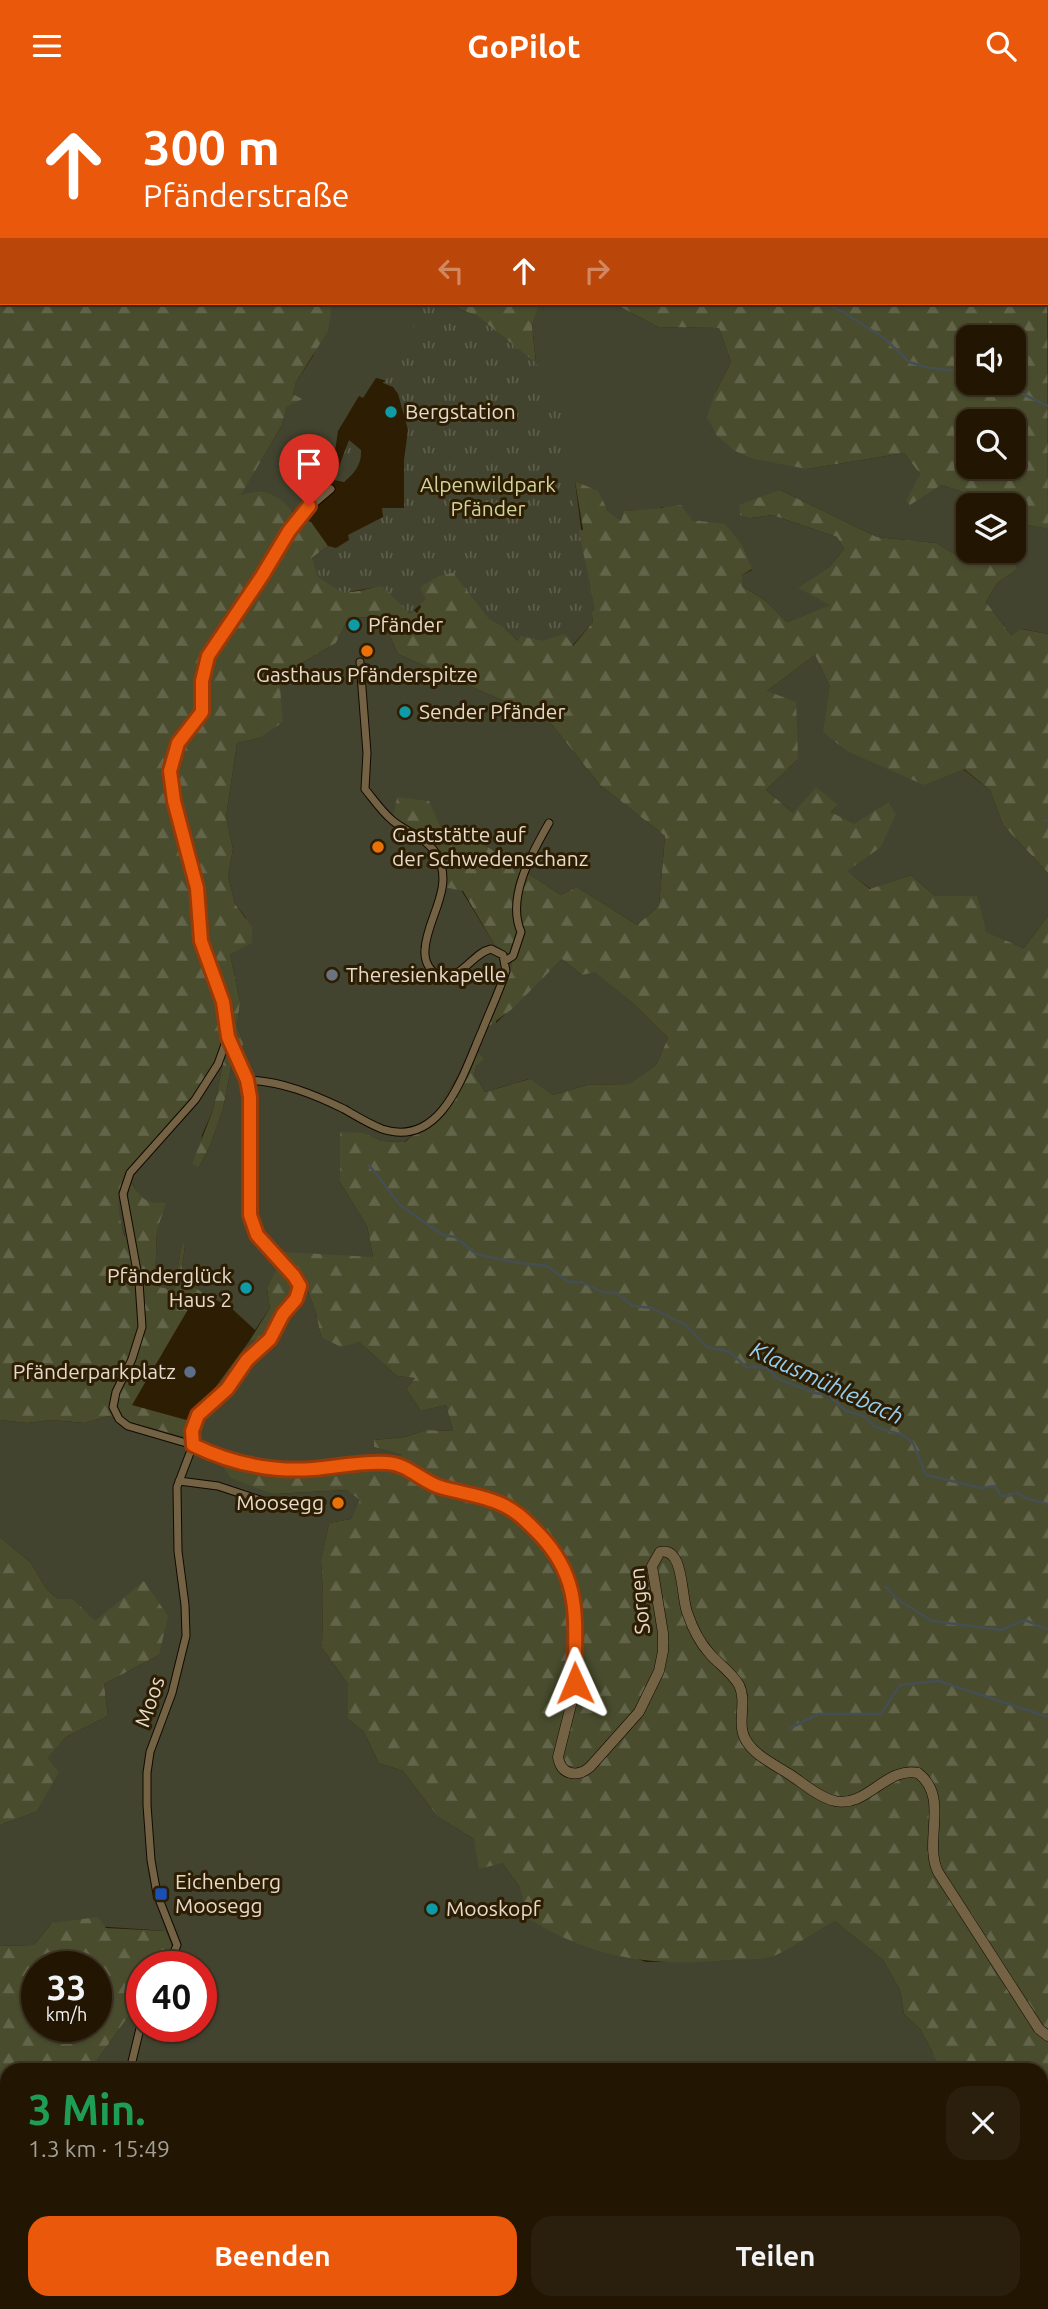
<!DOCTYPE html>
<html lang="de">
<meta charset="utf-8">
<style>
body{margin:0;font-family:Ubuntu,sans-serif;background:#2a1f0c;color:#f1f3f6;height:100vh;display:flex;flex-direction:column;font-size:26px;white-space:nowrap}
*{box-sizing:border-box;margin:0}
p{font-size:23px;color:#a29f99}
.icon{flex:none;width:38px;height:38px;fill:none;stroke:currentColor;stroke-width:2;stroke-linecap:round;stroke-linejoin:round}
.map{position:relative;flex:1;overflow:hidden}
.sheet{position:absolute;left:0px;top:1972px;width:1048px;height:247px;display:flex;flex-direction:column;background:#221602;border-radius:21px 21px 0 0;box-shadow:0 2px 5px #0004,0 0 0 2px #3f3524}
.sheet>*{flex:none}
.banner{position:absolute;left:0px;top:0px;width:1048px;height:214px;box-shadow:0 2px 5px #0004,0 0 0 2px #3f3524;background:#ea580c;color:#fff;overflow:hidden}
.fabs{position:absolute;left:956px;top:234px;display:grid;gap:14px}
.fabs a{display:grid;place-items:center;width:70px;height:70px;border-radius:14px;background:#221602;box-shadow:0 2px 5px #0004,0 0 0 2px #3f3524;font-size:35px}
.speed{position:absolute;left:21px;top:1860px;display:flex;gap:14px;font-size:35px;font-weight:700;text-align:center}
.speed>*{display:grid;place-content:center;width:91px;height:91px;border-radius:50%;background:#221602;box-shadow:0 2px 5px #0004,0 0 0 2px #3f3524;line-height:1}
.speed small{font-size:18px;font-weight:400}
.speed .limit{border:10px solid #d22;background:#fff;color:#111}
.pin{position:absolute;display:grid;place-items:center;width:60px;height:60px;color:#fff;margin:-72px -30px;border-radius:50% 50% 50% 0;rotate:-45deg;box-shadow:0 0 7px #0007}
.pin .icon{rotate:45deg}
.me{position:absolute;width:77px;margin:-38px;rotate:359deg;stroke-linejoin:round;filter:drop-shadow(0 0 5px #0008)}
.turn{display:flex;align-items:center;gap:24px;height:147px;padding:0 28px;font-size:32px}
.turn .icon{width:91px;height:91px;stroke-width:2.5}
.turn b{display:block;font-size:49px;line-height:60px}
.lanes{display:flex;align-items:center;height:66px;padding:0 28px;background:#0003;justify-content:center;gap:35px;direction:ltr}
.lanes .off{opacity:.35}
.round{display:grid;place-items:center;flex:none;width:74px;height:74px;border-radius:21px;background:#2a1f0c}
.headline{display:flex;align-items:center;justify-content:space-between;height:119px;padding:0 28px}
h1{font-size:42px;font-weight:700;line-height:52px;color:#1e9e55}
.action{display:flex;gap:14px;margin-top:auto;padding:14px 28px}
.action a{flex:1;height:80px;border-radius:21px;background:#ea580c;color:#fff;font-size:28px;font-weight:700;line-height:80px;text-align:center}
.action a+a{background:#2a1f0c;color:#f1f3f6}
header{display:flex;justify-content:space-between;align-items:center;height:91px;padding:0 28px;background:#ea580c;color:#fff;font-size:32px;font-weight:700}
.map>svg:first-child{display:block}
.grass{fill:#42442f}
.forest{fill:url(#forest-firs);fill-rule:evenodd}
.park{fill:url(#park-tufts)}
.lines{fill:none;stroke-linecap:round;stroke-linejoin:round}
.stream{stroke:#454f53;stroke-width:2.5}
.street-casing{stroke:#130800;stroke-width:9}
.secondary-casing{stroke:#130800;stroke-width:11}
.street{stroke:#746245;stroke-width:7}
.secondary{stroke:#746245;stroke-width:10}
.route-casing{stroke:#983908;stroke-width:18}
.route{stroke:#ea580c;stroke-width:12}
.culture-dot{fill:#0f9aa8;stroke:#2d1d02;stroke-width:2.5}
.food-dot{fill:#e8710a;stroke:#2d1d02;stroke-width:2.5}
.worship-dot{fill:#6b7280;stroke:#2d1d02;stroke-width:2.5}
.service-dot{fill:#5c6f8a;stroke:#2d1d02;stroke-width:2.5}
.transit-dot{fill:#1a4fb4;stroke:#2d1d02;stroke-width:2.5}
.labels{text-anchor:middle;stroke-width:6;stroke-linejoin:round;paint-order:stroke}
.poi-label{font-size:21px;fill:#e5dacb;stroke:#2d1d02;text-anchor:start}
.park-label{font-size:21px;fill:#d0d69b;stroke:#2d1d02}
.street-label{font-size:21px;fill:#e5dacb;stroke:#2d1d02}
.water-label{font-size:23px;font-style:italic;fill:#94cef0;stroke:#2d1d02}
</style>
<header><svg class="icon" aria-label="menu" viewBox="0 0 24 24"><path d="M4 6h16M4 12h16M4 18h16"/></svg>GoPilot<svg class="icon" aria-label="search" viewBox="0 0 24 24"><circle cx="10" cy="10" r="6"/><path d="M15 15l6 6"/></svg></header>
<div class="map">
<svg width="1048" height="2218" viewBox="0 0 1048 2218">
<defs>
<pattern id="forest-firs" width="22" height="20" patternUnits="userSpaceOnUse" patternTransform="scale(1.75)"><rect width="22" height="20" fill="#494c2d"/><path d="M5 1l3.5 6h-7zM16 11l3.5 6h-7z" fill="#63654a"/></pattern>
<pattern id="park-tufts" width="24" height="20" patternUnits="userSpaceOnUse" patternTransform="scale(1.75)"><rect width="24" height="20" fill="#42442f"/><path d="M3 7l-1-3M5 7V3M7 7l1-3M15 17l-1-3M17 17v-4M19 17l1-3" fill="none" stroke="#5d5e4c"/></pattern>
</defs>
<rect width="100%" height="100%" fill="#2d1d02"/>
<path class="grass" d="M0,0H82L2,2V35Z
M130,0H390L127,2Z
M501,0H605L607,2H494Z
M804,0H913L915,2H805Z
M1014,0H1048V85L1046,2H1013Z
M326,212H445L477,225L536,271L532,233L539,213L613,212L658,236L719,237L731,271L715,302L807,378L904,362L920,383L910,406L941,394L1007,415H968V460H978L966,470L936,452L877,446L780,399L751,427L772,424L837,446L844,458L829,476L799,497L831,514L787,531L766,510L742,495V484L752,479L725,434L692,429L662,416L655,419H623L621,431L608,420L597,400L575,390L593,531L572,555L518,550L482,516L408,416L412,338L402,302L388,290L376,287L363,307L359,305L338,340L332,380L295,423L293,420L240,405L282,334L287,316L301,308L293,303L296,291L313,265L332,214Z
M1013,417L1021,419L1024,433L1048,438V543L1022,538L1011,544L986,511L997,492L1018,478L1010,465L991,460H1013Z
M349,526L382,527L398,563L549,630L600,694L665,745L659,815L637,834L577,796L561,804L465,741L440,735L397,706L396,715L415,739L438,761L494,853L512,866L511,878L500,900L496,932L562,868L582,884L595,880L635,914L668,947L656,974L631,993L587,994L553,1004L529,988L485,1001L474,983L477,974L467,971L428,1032L404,1051L382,1050L363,1042L340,1091L367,1135L373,1166L267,1198L270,1217L255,1239L229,1215L207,1205L191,1193H180L185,1154H182L174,1199L160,1196L155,1190L157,1139L152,1112L142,1109L131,1090L126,1148L118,1124V1100L134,1068L162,1042L216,971L223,973L213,1019L202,1044L199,1076L210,1055L223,1018L233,966L244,953L237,935L240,911L230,863L246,827L235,813L228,785L233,758L226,726L237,652L259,647L279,585L336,552Z
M815,564L830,596L963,678L990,699L1003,734L1048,782V825L1024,857L985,841L978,805H935L911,784L871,798L846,780L888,711L854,734L831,721L837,715L793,722L766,699L798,668L767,600Z
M306,1195L316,1222L321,1246L359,1251L397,1285L415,1287L406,1298L421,1320L446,1314L453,1340L426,1339L405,1346L374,1349V1356L403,1364L390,1376L271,1383L220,1371L272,1403L348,1399L361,1409L351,1428L329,1432L321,1471L323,1504L322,1557L348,1593V1628L364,1641L379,1672L403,1680L438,1726L474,1748L502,1772L519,1795L530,1828L646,1871L717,1870L773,1865L834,1829L883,1869L900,1899L904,1923L920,1938L942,1979H90L130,1923L139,1892L142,1890V1936H201V1876H164L173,1857L166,1840L52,1832L34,1854L0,1855V1734L36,1721L46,1667L66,1646L108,1625L104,1593L159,1564L95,1531L73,1508H58L47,1499L31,1472L0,1446V1329L27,1332L51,1329L85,1332L108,1325L187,1347L192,1322L214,1298L250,1249H265L284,1211L288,1212Z
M7,2042V2212H73L69,2218H0V2048Z
M1041,2098L1048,2101L1047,2169L1041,2166Z
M1041,2204L1048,2206V2218H908L903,2212H1041Z
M136,2212H187V2218H135Z
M340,2212H520V2213L514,2218H339Z"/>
<path class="forest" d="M390,0H501L387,2Z
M605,0H804L805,2H607Z
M0,32L2,212H326L332,214L328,240L296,291L293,303L302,308L287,316L282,334L241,404C247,403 257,399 264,401C280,405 292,417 299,431L301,427L311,431L328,455L312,467C337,501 338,508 381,494L417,522L421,516L411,500L419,472L462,481L482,516L518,550L529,528L551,524L573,555L593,531L586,484L546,442L583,439L575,390L598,400L608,420L621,430L623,419C643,420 661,417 681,414L692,429L725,433L742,454L752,478L742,484V495L766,510L787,531L830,514L798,497L829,476L844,458L837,446L772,424L751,427L740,424L739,414L780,399L877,446L936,452L966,470L978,460H991L1010,465L1018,478L997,492L986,511L1011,544L1021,538L1048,543V782L1003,734L990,699L964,678L924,694L847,660L823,641L830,596L815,564L767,600L796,611L798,668L766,699L793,722L816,696L838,714L831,721L854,733L888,711L896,723L881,756L847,780L870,798L911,784L935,805H978L986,841L1024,857L1048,825V2101L1041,2098V1979H942L920,1938L904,1923L900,1899L883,1869L835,1830C817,1839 791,1858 774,1865C762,1869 744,1868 731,1869C654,1876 596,1869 529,1828L519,1795L502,1772L479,1778L474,1748L438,1726L403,1680L379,1672L364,1641L348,1628V1593L322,1557L323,1504L321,1470L329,1432L351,1428L360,1409L347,1399L272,1403L231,1387L219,1370L271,1383L390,1376L402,1364L374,1356V1349L405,1346L426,1339L453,1340L446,1314L421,1320L406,1298L415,1287L397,1285L359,1251L341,1256L321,1246L316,1222L306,1195L288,1212H284L264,1249H250L270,1217L267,1198L285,1161L373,1166L367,1135L340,1091V1041L364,1042L382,1050L405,1051L428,1031L476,959L484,968L477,974L474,983L485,1001L530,988L553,1004L587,994L630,993L656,974L668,947L635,914L595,881L582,884L562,868L512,918L481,941L511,878L512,866L494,853L463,800L444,796C446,756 427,745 393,728L397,706L429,710L440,735L465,741L561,804L577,796L637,834L659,815L665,745L600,694L549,630L398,563L382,527L349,526L336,552L279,585L283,631L259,647L237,652L226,726L233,758L228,785L235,813L252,836V852L230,863L240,911L237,935L244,953L233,966L223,1018L210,1055L199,1076L192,1073L213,1019L223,973L217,971C206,987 196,1005 183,1020C146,1065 102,1077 125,1146L130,1089C142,1108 143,1112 166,1112L157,1139L155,1190L160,1196L174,1199L182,1153L185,1154L180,1192L191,1193L207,1205L190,1215L132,1314L190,1330L187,1347L108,1325L85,1332L51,1329L27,1332L0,1329Z
M1047,85L1048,438L1023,433L1021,419L1013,415H1007L941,394L910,414L906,410L920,383L904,362L807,378L754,368L735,360L717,345L707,326L715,302L731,271L719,237L658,236L613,212H1046ZM968,247H1013V292H968ZM968,331H1013V376H968Z
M445,212H571L539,214L532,234L536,272L477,225Z
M0,1446L31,1472L47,1499L58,1508H73L95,1530L144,1490L168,1525L159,1564L104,1593L108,1625L66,1646L47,1667L59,1681L36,1721L0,1734Z
M98,1826L106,1837L166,1840L173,1857L164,1876H142V1890L139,1892L130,1923L90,1979H7V2042L0,2048V1855L34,1854L52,1832ZM37,1876H96V1936H37Z
M1041,2166L1047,2168L1048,2166V2206L1041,2204Z
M73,2212H136L135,2218H69Z
M187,2212H294L293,2218H187Z
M520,2212H817L835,2215L844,2212H903L908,2218H514Z"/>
<path class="park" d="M414,215H428L477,225L536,272L566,318L564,343L567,351L564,352L566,378L595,518L575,540L541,550L517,544L489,528L453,482L439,485L420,496L426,508L410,523L382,495L343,502L318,486L312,467L328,455L336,457L349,449L348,444L383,426L382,417H404V369L408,339L398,303L393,296L383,292L399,274L406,257L414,255L417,252L411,226Z
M349,349L361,359C362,373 355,382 344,391L334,389Z"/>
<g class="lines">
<path class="stream" d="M717,0L718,2
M1046,188L1048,189
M824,212L843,221L884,247L909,271L929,277L968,281
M999,292L1048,315
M1044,729L1048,730
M369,1074L401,1115L443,1144L455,1146L476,1163L512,1171L547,1175L569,1191H582L602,1201L616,1202L633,1215L651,1217L686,1234L707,1256L730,1261L746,1276L767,1277L778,1288L815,1302L828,1304L846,1320L864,1325L875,1336L903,1344L913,1352L926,1384L982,1397L995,1395L1001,1405H1009L1017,1401L1025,1407L1048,1413
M886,1496L897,1508L932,1530L1001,1539L1025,1529L1048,1539
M790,1637L819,1623H881L900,1594L939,1590L1048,1626
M1041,2179H1048
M712,2212L719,2218"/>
<g class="street-casing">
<path id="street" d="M505,870L513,865L521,841C506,806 532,762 549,732
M247,989C281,990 313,1003 344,1018C356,1025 369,1033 382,1038C443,1058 464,980 482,940C490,920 499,901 506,880L503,864L491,858C473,862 465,884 446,885C432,886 424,872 425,859C426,829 454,798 438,766C429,748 408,742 393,730C382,721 374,709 365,698L367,662L360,571
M193,1354L128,1335L119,1328L113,1316L116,1301L132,1268L142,1236L139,1191L123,1103L130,1082L195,1009L218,973L227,948
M179,1390L218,1395L263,1410L322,1411
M168,1876L177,1854L157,1803L151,1769L147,1714V1682L150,1661L172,1602L186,1545L185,1514L178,1460L177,1396L193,1354L192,1340L197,1324L227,1298L247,1269L270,1248L283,1223L296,1208L300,1195L294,1184L257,1144L250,1124V1006L247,989L228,946L223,911L201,850L197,797L171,694L170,680L179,652L202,621V590L208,565L297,427L331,398
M130,1979L142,1929
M218,2212L223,2218"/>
</g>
<g class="secondary-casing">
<path id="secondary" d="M193,1354L231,1369L270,1377L300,1378L366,1372H392L406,1377L433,1394L492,1409L521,1425L558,1464L568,1485L573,1508L575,1525L574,1602L558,1666C561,1684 577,1687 590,1676L639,1621L659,1580L663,1560V1542L652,1475L660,1461C684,1455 681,1505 687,1521C692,1536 699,1551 710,1563C719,1573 732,1582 739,1594C748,1612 735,1634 747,1651C756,1665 775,1674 789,1683C803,1692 818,1706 835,1710C867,1717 886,1675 918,1682C950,1706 923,1750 938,1781L1039,1938L1048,1945"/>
</g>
<use href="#street" class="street"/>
<use href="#secondary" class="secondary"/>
</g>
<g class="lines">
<g class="route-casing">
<path id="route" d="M309,415L289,440L262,485L208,565L202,590V621L178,652L170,680L174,710L197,797L201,850L223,911L228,946L247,989L250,1006V1124L257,1144L294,1185L300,1195L296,1208L283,1223L270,1248L247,1269L227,1298L198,1324L192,1340L193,1354C230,1372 272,1381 313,1378C337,1376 362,1370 387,1372C408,1373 421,1390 440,1396C460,1402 482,1404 501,1413C517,1420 527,1431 539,1443C584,1490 574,1532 575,1592"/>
</g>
<use href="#route" class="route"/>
</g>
<g class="culture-dot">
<circle cx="391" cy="321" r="7"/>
<circle cx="354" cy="534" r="7"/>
<circle cx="405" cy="621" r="7"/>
<circle cx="246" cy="1197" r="7"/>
<circle cx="432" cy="1818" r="7"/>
</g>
<g class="food-dot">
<circle cx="367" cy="560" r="7"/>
<circle cx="378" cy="756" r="7"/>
<circle cx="338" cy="1412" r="7"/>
</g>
<circle class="worship-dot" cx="332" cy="884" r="7"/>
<circle class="service-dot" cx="190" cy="1281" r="7"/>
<rect class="transit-dot" x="154" y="1796" width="14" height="14" rx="3.5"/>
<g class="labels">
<g class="poi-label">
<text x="405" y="328">Bergstation</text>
<text x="368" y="541">Pfänder</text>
<text x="367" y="591" text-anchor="middle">Gasthaus Pfänderspitze</text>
<text x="419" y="628">Sender Pfänder</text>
<text x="392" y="751">Gaststätte auf<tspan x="392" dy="24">der Schwedenschanz</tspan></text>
<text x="346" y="891">Theresienkapelle</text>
<text x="232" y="1192" text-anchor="end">Pfänderglück<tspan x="232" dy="24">Haus 2</tspan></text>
<text x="176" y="1288" text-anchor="end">Pfänderparkplatz</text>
<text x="324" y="1419" text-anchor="end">Moosegg</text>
<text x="175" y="1798">Eichenberg<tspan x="175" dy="24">Moosegg</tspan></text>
<text x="446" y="1825">Mooskopf</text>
</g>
<g class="park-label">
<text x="488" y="401">Alpenwildpark<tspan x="488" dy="24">Pfänder</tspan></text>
</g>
<g class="street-label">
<text transform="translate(640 1510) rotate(-95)" y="7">Sorgen</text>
<text transform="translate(150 1611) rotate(-71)" y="7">Moos</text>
</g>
<g class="water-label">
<text transform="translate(827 1292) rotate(25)" y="8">Klausmühlebach</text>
</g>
</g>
</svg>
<div class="fabs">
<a><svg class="icon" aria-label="sound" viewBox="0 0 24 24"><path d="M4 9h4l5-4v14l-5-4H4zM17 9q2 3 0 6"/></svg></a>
<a><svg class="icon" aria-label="search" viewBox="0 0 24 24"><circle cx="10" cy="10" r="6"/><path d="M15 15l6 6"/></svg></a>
<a><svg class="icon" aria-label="layers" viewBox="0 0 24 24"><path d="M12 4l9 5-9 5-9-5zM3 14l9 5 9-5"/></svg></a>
</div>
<div class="speed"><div>33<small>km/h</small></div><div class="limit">40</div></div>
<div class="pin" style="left:309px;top:415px;background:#d93025"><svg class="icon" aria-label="arrive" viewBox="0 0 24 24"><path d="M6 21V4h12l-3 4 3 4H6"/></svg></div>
<svg class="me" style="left:575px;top:1592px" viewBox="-20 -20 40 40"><path d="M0-17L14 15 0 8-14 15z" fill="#ea580c" stroke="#fff" stroke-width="4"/></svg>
<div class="banner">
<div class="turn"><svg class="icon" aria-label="ahead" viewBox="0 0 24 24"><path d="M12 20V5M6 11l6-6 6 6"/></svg><div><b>300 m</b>Pfänderstraße</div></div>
<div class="lanes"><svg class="icon off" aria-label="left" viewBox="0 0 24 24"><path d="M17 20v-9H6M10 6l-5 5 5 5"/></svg><svg class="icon" aria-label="ahead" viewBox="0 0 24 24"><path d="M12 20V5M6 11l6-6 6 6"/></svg><svg class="icon off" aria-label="right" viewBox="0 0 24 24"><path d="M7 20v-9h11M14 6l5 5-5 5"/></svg></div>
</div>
<section class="sheet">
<div class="headline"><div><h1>3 Min.</h1><p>1.3 km · 15:49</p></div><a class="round"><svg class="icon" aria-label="close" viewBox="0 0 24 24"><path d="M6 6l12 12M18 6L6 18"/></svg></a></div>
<div class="action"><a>Beenden</a><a>Teilen</a></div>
</section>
</div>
